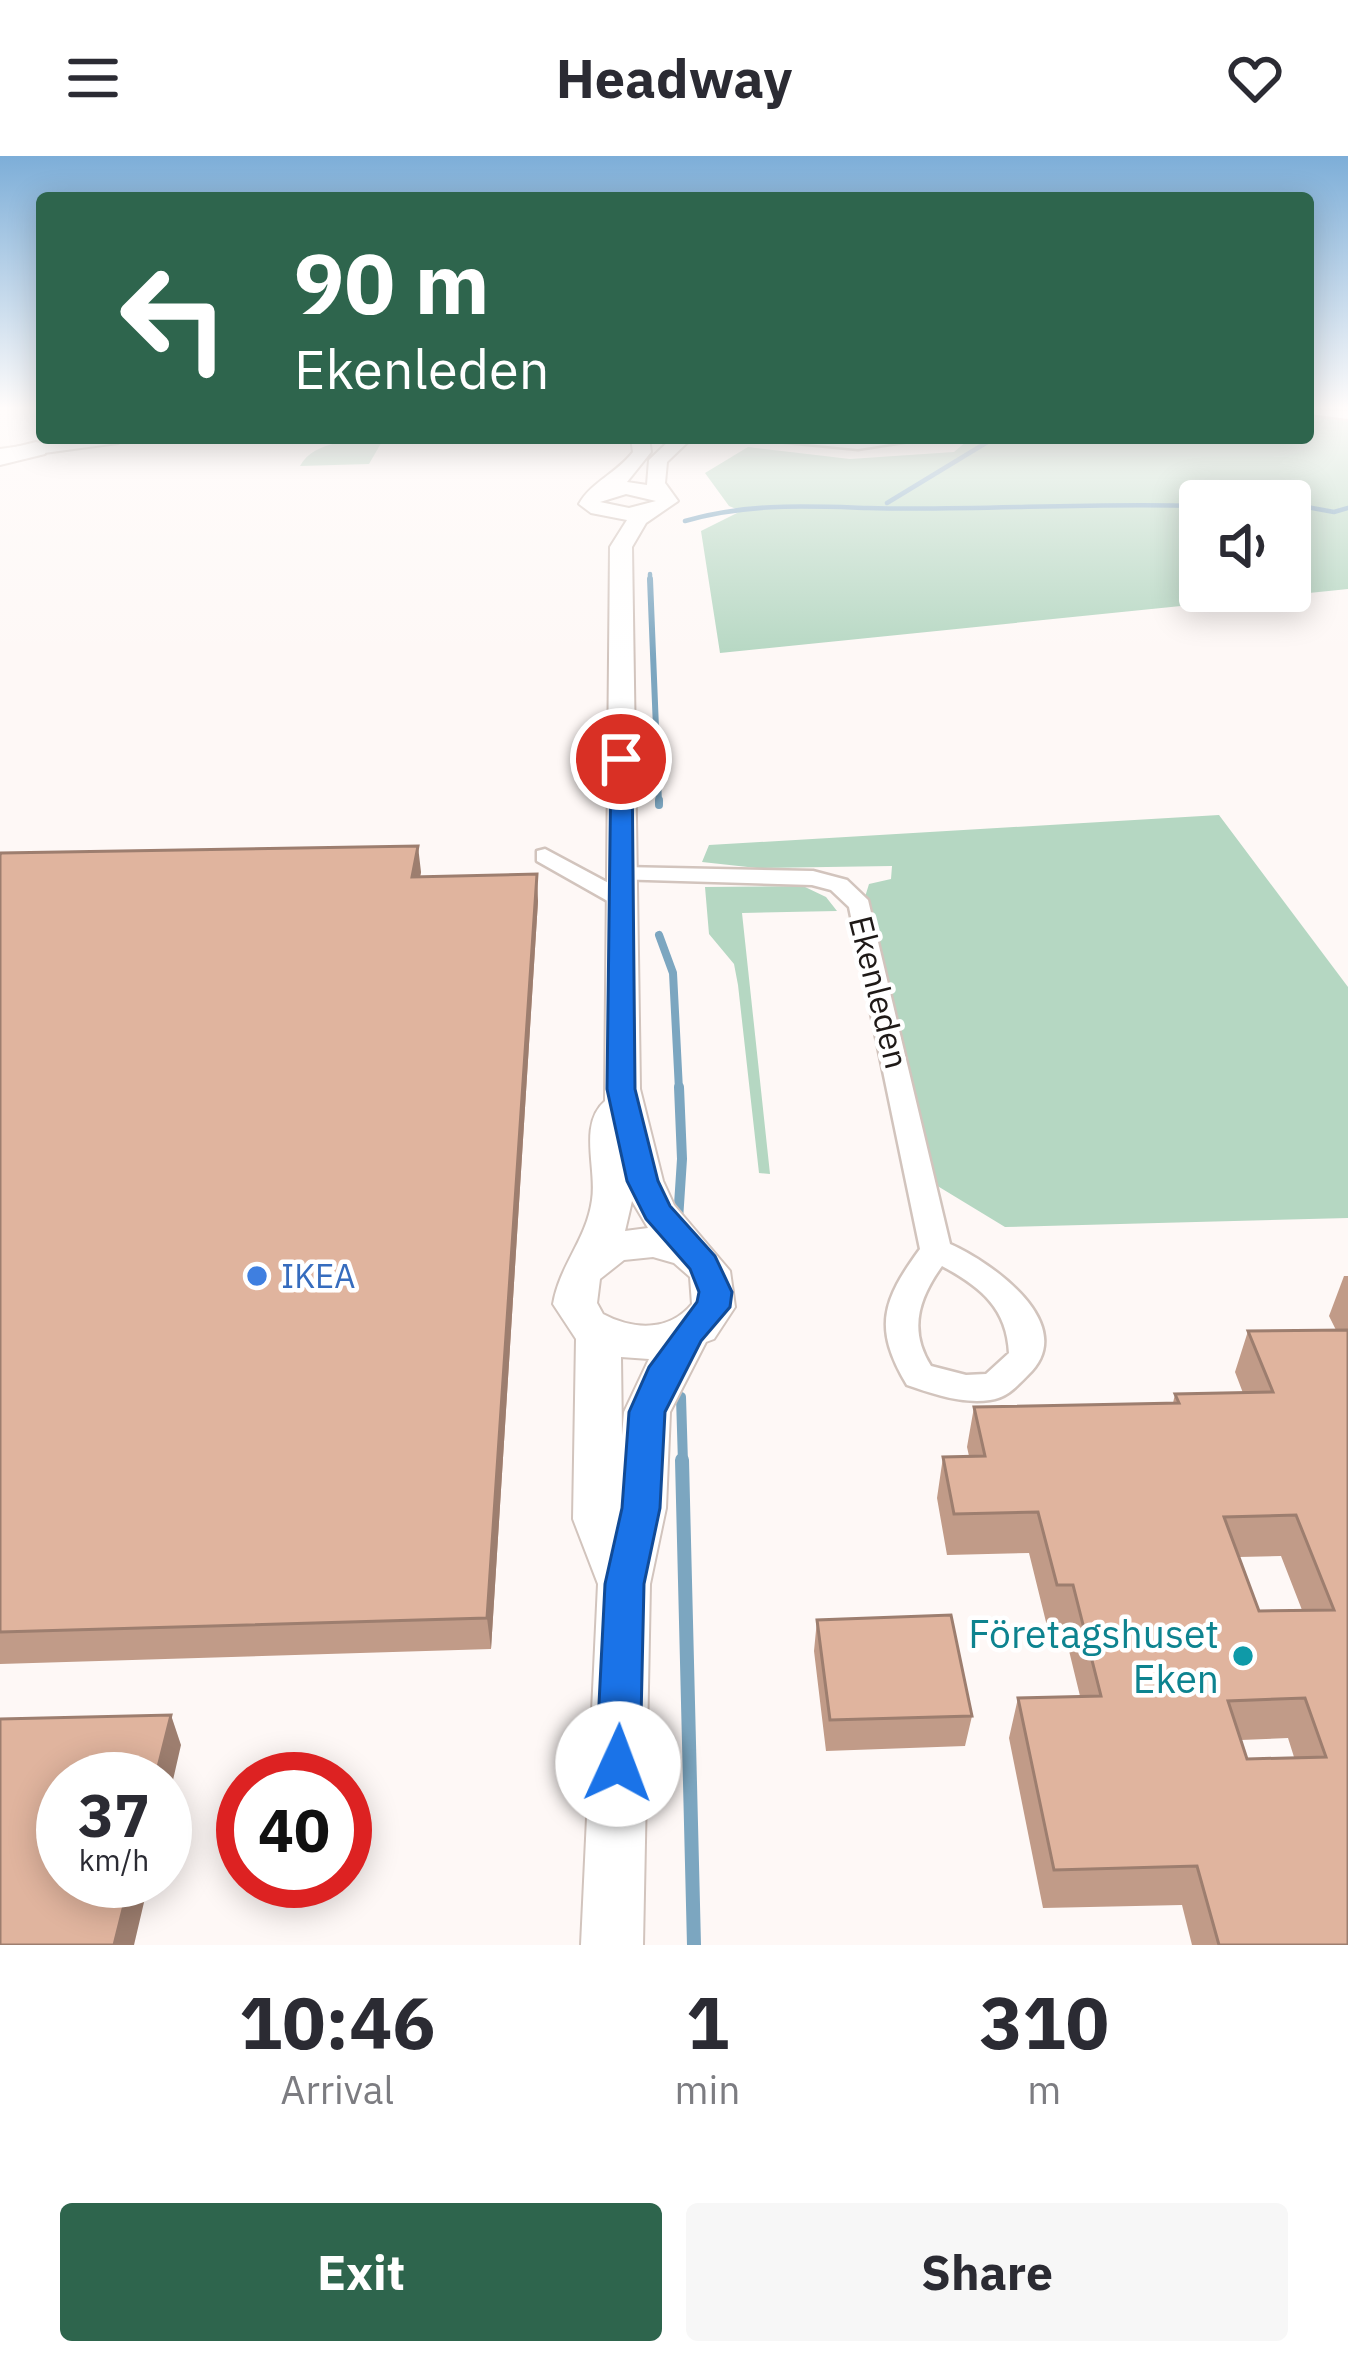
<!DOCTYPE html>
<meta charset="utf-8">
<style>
body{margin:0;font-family:"IBM Plex Sans",sans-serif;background:#f7f7f7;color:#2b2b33;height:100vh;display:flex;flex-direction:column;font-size:45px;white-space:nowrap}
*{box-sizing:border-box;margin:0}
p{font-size:39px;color:#7c7c81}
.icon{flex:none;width:66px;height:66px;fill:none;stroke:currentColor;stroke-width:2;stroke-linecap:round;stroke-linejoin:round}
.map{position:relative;height:1789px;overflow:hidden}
.drawer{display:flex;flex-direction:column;background:#fff;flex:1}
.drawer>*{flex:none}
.top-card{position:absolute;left:36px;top:36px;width:1278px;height:252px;border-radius:12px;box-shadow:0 6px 30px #0003;background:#2e654d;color:#fff;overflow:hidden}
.buttons{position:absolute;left:1179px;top:324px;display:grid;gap:24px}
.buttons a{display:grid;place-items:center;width:132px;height:132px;border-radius:12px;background:#fff;box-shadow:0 6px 30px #0003;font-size:60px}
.speed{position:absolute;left:36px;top:1596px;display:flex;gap:24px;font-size:60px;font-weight:700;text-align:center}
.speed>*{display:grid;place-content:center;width:156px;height:156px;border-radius:50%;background:#fff;box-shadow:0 6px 30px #0003;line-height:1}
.speed small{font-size:30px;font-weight:400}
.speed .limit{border:18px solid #d22;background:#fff;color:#111}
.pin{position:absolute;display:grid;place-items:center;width:102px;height:102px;color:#fff;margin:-51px;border:6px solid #fff;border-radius:50%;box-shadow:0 3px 12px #0007}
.me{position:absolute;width:132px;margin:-66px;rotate:2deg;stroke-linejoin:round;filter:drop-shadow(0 0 9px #0008)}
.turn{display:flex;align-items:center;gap:42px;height:252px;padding:0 60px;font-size:54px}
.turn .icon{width:156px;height:156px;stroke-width:2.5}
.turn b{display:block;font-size:84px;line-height:102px}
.eta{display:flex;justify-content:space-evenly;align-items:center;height:204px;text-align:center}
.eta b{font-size:72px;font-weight:800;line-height:84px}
.button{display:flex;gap:24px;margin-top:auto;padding:24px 60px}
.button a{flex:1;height:138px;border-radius:12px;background:#2e654d;color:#fff;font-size:48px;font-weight:800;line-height:138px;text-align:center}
.button a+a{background:#f7f7f7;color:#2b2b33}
header{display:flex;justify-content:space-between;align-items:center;height:156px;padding:0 60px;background:#fff;font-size:54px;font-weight:800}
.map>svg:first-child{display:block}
.green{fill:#b5d7c2;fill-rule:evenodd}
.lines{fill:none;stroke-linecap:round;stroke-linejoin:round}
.stream-far4{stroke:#7ca6c0;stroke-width:4.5}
.stream-far3{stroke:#7ca6c0;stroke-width:6}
.stream-far2{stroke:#7ca6c0;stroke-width:8}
.stream-far1{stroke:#7ca6c0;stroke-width:10}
.stream{stroke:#7ca6c0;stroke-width:14}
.street-casing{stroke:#d2c4bd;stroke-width:5}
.secondary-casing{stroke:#d2c4bd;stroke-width:4}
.highway-casing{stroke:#d2c4bd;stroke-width:4}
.street{fill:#fff;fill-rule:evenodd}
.secondary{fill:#fff;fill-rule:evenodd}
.highway{fill:#fff;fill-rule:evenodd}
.wall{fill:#c19b88;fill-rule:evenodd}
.shaded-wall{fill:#9d7e6f}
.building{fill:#e0b49e;stroke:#9d7e6f;stroke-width:3;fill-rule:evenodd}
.route{fill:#1a73e8;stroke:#114b97;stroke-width:3}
.shop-dot{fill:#3f7fe0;stroke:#fff;stroke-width:4.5}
.culture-dot{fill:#0f9aa8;stroke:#fff;stroke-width:4.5}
.labels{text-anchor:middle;stroke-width:9;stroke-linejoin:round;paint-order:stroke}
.street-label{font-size:33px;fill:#1e1917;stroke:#fff}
.shop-label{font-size:33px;fill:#366cbe;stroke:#fff;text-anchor:start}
.near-culture-label{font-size:39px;fill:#0d838f;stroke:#fff;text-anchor:end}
</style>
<header><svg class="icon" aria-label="menu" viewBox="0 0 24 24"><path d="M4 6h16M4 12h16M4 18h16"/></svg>Headway<svg class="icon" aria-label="heart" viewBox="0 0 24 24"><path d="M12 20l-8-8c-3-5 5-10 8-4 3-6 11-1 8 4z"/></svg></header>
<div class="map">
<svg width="1348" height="1789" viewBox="0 0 1348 1789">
<rect width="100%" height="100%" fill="#fef8f6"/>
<path class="green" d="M1308,256L1348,262V433L720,497L701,375L741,355L729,350L705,317L748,291L850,303L954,296L967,285L965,282H1308ZM1200,345H1290V435H1200Z
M384,282L369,308L300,310C314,284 358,283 384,282Z
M1219,659L1348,831V1062L1005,1071L926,1023L865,741L869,728L891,723L892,710L757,712L702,706L709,689Z
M803,730L826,741L837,755L742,757L770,1018L759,1017L738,829L734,808L709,778L705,731Z"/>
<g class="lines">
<path class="stream-far4" d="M1259,345H1266
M887,347L994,282
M1290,348L1334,356L1348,352
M685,365C747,347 804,350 868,352C979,355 1089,346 1200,350
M650,418V426"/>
<path class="stream-far3" d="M650,423L659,647"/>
<path class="stream-far2" d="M659,644V649
M659,779L673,817L679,934"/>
<path class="stream-far1" d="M678,1064L682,1003L679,931
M681,1241L683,1307"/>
<path class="stream" d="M682,1304L694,1789"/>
<g class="street-casing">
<path id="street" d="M1308,254L1348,255V263L1310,258Z
M747,282H928L858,293Z
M545,693L629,738L633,743L621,750L613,748L537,705V695Z
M622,711L813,715L847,724L868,744L950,1088C991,1106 1081,1169 1028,1219C1016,1231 1007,1242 990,1244C962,1248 933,1238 907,1229C873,1172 882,1145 920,1093L849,751L831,734L812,729L614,723L610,718ZM942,1110C979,1130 1007,1151 1009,1197L986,1218L966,1219L931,1210C908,1174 919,1142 942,1110Z"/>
</g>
<g class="secondary-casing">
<path id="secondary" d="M78,282H127L118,287L0,303V293Z
M631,282H649L651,296L627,326L647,329L649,304L672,282H692L667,306L665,327L678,345L646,367L632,391L640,933L663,1025L674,1049L730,1115L735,1151L714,1183L706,1186L670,1256L666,1352L650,1428L643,1789H581L598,1428L573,1363L576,1183L553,1148C560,1108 586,1085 592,1044C597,1013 578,968 605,945L610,391L627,364L591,357L579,348C591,326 617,317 633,296ZM626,338L656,345L629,352L600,346ZM632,1045L648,1072L625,1075ZM653,1101L674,1107L690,1121L692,1148C669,1176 633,1174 603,1158L597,1147L600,1123L624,1104ZM621,1201L649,1203L624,1256L622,1280Z"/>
</g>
<g class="highway-casing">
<path id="highway" d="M36,286L45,288V298L0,309V295Z"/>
</g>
<use href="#street" class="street"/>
<use href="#secondary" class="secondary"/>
<use href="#highway" class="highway"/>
</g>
<path class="wall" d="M0,699L421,716L420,720L538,745L491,1493L0,1508Z
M1344,1120H1348V1789H1192L1182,1749L1043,1752L1009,1582L1018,1542L1080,1540L1063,1470H1047L1029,1397L947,1399L937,1342L943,1301L969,1300L967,1291L974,1251L1173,1247L1175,1238L1243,1237L1235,1216L1248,1175L1336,1174L1329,1160ZM1281,1400L1302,1454L1259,1455L1239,1401ZM1288,1582L1294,1601L1247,1603L1241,1584Z
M817,1464L972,1560L965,1590L826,1595L814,1495Z"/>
<path class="shaded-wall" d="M418,690L421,716L415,748L412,721Z
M537,718L538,745L491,1493L487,1462Z
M171,1559L181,1589L165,1659V1623H155Z
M130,1725H149L134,1789H114Z"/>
<path class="building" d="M418,690L412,721L537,718L487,1462L0,1476V699L1,697Z
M1348,1174V1789H1219L1197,1710L1054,1714L1018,1542L1101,1540L1073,1429H1057L1038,1356L954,1358L943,1301L985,1300L974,1251L1179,1247L1175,1238L1273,1236L1248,1175ZM1296,1359L1334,1454L1259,1455L1224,1361ZM1305,1542L1326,1601L1247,1603L1228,1545Z
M951,1459L972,1560L830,1564L817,1464Z
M171,1559L155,1623H63V1725H130L114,1789H0V1563Z"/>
<linearGradient id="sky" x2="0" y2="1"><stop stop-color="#7daed8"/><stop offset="0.5" stop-color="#fffcfb"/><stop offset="1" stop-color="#fffcfb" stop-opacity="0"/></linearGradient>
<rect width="1348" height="504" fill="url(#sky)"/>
<path class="route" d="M621,596L632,603L635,933L658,1025L670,1050L715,1100L732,1136L730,1151L701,1185L665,1256L660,1352L644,1428L640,1608L633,1623L618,1629L603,1623L596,1608L605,1428L622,1352L629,1256L649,1211L697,1146L699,1136L690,1113L646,1063L627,1025L607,933L611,603Z"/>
<circle class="shop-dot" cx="257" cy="1120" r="12"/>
<circle class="culture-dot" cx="1243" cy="1500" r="12"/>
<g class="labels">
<g class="street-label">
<text transform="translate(879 836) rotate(76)" y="12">Ekenleden</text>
</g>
<g class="shop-label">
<text x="281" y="1132">IKEA</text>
</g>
<g class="near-culture-label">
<text x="1219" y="1492">Företagshuset<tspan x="1219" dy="45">Eken</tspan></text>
</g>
</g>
</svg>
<div class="buttons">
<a><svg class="icon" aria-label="sound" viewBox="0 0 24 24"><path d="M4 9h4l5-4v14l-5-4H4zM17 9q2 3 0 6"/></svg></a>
</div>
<div class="speed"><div>37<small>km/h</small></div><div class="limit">40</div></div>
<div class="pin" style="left:621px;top:603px;background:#d93025"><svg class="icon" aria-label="arrive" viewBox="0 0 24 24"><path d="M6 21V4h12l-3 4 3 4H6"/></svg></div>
<svg class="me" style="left:618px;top:1608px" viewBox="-20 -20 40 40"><circle r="19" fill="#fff"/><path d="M0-13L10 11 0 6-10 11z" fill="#1a73e8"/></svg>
<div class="top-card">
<div class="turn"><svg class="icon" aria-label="left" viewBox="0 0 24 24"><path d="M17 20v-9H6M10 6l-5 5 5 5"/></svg><div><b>90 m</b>Ekenleden</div></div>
</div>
</div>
<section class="drawer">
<div class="eta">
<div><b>10:46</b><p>Arrival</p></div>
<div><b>1</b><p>min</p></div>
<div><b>310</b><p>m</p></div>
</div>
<div class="button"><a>Exit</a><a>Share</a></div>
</section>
